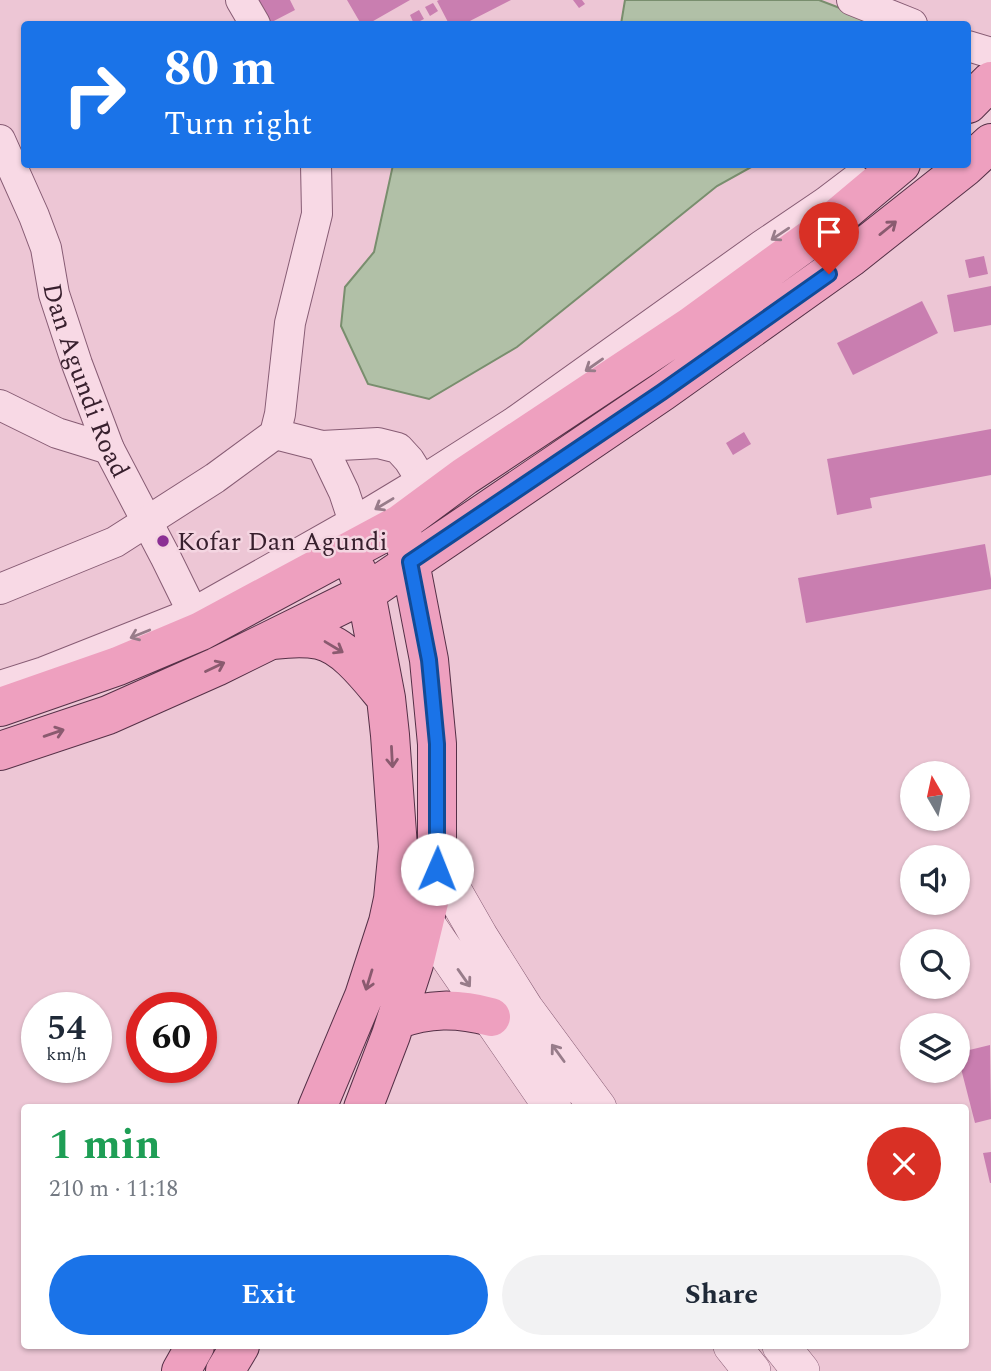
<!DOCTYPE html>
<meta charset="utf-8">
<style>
body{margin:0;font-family:Spectral,serif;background:#f2f2f3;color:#1f2937;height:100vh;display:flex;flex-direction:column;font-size:26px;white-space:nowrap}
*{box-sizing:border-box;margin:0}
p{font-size:23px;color:#747a83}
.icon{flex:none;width:38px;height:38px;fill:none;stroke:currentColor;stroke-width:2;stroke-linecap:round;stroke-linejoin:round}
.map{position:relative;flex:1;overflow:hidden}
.sheet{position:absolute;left:21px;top:1104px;width:948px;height:245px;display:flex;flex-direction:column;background:#fff;border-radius:7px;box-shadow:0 2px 5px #0004}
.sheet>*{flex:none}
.guide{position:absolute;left:21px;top:21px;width:950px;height:147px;border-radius:7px;box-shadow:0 2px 5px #0004;background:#1a73e8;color:#fff;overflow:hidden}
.needle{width:46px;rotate:351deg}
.fabs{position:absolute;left:900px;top:761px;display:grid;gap:14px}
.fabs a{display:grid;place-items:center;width:70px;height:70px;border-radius:50%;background:#fff;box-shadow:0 2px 5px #0004;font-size:35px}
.speed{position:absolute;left:21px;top:992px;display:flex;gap:14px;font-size:35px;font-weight:700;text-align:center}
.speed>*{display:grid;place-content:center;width:91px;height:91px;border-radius:50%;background:#fff;box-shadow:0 2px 5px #0004;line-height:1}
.speed small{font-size:18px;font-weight:400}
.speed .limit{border:10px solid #d22;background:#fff;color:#111}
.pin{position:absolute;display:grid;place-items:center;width:60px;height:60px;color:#fff;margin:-72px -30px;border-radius:50% 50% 50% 0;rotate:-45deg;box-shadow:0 0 7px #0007}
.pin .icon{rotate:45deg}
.me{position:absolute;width:77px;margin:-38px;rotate:1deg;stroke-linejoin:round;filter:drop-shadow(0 0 5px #0008)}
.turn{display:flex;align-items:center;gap:24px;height:147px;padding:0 28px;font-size:32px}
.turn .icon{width:91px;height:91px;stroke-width:2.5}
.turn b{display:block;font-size:49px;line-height:60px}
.round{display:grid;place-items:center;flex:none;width:74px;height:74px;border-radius:37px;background:#f2f2f3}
.headline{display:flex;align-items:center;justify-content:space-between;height:119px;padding:0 28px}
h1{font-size:42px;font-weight:700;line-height:52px;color:#1e9e55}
.button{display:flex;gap:14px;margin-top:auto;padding:14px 28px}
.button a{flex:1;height:80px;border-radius:42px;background:#1a73e8;color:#fff;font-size:28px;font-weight:700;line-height:80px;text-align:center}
.button a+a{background:#f2f2f3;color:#1f2937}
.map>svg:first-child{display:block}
.water{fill:#b1c0a7;stroke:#798e6e;stroke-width:2}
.building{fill:#c97eb0}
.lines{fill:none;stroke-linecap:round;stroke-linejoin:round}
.minor-casing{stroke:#875c74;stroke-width:32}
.tertiary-casing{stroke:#875c74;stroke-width:38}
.primary-casing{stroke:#553047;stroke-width:40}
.minor{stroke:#f8d9e5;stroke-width:30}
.tertiary{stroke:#f8d9e5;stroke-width:37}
.primary{stroke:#eea0bf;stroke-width:38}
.oneway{stroke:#8a5a6f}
.oneway2{stroke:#987c8a}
.route-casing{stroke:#114b97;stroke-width:18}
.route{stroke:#1a73e8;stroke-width:12}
.poi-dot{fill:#8b2f94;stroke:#f4d5e1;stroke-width:2.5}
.labels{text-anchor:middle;stroke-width:5;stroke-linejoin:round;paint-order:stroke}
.street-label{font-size:26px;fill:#38202e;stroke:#f4d5e1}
.poi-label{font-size:26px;fill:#38202e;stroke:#f4d5e1;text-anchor:start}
</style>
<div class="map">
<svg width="991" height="1371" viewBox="0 0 991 1371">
<rect width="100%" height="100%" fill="#edc6d5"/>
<path class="water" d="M625,0H819L845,10L876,24H621Z
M393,165V164L755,165L717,186L517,347L429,399L368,384L341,326L345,287L374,252Z"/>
<path class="building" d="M248,0H290L295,10L268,24Z
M347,0H410L368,24H361Z
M439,0H511L464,24H449L437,1Z
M573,0H582L585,4L579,8Z
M433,3L438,11L430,16L425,7Z
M419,10L424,19L414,24L410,15Z
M984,256L988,274L969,278L965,260Z
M991,286V325L954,332L947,295Z
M922,301L938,333L853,375L837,343Z
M991,429V475L870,498L872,508L837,515L827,459Z
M744,432L751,444L733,455L726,443Z
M985,544L991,579V589L806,623L798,578Z
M990,1045L991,1119L975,1123L957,1053Z
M991,1152V1183H990L983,1153Z"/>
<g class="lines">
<g class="minor-casing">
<g id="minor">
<path d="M241,0L255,24"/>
<path d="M852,0L912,24"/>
<path d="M968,46L991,53"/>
<path id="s1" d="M0,140L34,216L46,248L54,294L77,364L109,449L165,556L193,613"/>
<path d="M0,405L57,433L109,449"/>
<path d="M275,434L322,446L378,443L398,448L409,460L422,481"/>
<path d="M322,446L344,492L354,522"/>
<path d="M0,589L115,542L215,478L275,434L280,414L290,323L317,214L316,164"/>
<path d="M0,686L44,672L193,613L354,522L422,481L513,423L761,246L826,202L855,180"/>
</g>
</g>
<g class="tertiary-casing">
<path id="tertiary" d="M417,858L437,869L455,894L479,936L525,1009L598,1108
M405,908L425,922L553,1108
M732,1346L752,1371
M781,1346L801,1371"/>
</g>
<g class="primary-casing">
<path id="primary" d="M968,104L991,81
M274,640C289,638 305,637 319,640C345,645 370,679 386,698
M0,707L118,666L201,631L400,524L465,476L691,326L820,232L901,164
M0,751L108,715L216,667L366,593L662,392L850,258L965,167L991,143
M396,1020C429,1008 457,1008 491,1017
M317,1108L364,996L388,922L393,899L398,847L390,735L386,698L366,593L357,571
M363,1108L391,1035L414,964L437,869V744L429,660L410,562L404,540
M181,1371L195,1346
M225,1371L240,1346"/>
</g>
<use href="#minor" class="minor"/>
<use href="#tertiary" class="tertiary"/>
<use href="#primary" class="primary"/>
</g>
<defs><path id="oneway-shaft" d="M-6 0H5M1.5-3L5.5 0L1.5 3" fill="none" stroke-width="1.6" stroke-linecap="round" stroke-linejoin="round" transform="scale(1.75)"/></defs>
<g class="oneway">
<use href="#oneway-shaft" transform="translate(888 228) rotate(-39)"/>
<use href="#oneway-shaft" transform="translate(334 647) rotate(31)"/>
<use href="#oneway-shaft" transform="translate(215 667) rotate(-25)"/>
<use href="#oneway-shaft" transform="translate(54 733) rotate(-19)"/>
<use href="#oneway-shaft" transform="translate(392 757) rotate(87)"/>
<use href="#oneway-shaft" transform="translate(369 980) rotate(107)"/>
</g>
<g class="oneway2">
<use href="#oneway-shaft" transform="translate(780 234) rotate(146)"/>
<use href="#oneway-shaft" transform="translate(594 365) rotate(145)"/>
<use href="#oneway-shaft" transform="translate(384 504) rotate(149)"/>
<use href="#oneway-shaft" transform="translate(140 634) rotate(158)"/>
<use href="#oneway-shaft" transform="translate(464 978) rotate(55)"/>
<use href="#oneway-shaft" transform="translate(558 1053) rotate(-126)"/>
</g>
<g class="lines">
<g class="route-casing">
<path id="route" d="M437,869V744L429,660L410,562L662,392L829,274"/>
</g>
<use href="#route" class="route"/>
</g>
<circle class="poi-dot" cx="163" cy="541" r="7"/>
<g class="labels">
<g class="street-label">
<text dy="9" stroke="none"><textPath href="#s1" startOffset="256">Dan Agundi Road</textPath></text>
</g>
<g class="poi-label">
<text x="177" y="550">Kofar Dan Agundi</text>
</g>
</g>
</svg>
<div class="fabs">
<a><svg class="needle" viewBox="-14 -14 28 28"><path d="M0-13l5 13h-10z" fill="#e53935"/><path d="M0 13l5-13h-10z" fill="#747a83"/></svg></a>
<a><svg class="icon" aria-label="sound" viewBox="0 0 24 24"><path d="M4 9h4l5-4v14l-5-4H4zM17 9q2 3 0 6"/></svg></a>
<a><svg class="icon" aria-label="search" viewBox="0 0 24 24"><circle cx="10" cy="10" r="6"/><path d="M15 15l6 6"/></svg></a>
<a><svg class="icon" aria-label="layers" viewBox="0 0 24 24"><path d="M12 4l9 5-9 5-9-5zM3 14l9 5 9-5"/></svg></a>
</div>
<div class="speed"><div>54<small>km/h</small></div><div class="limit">60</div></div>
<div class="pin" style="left:829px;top:274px;background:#d93025"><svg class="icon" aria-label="arrive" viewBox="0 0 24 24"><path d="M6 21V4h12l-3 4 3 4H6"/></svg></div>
<svg class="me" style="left:437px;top:869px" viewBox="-20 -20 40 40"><circle r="19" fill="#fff"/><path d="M0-13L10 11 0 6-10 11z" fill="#1a73e8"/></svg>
<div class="guide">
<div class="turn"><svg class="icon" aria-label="right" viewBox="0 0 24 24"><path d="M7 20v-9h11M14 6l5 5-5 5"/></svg><div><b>80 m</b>Turn right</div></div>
</div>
<section class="sheet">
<div class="headline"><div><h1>1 min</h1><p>210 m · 11:18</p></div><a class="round" style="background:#d93025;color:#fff"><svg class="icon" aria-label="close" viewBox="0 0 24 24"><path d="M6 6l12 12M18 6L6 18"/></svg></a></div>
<div class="button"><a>Exit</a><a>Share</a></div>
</section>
</div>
